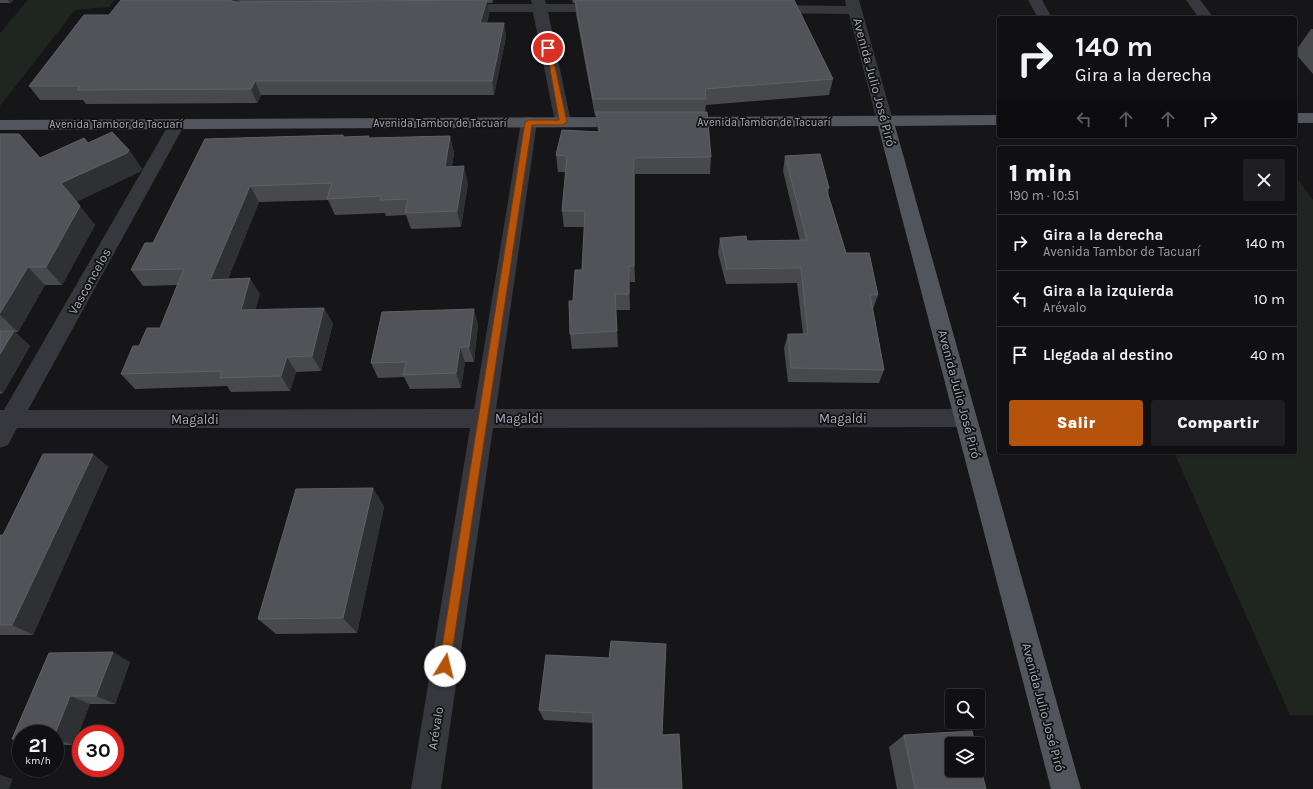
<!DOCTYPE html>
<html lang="es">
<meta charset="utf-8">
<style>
body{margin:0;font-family:Karla,sans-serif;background:#1e1e20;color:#f1f3f6;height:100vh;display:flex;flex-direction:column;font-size:15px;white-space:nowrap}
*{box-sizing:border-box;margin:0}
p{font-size:13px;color:#9c9d9f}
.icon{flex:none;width:22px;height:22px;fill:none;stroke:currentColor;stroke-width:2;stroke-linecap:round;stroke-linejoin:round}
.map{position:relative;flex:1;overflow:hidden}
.panel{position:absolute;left:997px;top:146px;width:300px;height:308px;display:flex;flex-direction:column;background:#101012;border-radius:4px;box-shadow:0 1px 3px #0004,0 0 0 1px #303032}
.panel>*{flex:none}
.top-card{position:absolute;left:997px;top:16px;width:300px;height:122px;border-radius:4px;box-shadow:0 1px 3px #0004,0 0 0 1px #303032;background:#101012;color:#f1f3f6;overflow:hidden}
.controls{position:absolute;left:945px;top:689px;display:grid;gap:8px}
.controls a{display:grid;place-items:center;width:40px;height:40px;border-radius:4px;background:#101012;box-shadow:0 1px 3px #0004,0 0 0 1px #303032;font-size:20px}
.speed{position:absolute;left:12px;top:725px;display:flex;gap:8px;font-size:20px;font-weight:700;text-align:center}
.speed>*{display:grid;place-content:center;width:52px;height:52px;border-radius:50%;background:#101012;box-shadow:0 1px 3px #0004,0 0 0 1px #303032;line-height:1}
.speed small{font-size:10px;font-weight:400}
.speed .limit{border:6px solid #d22;background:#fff;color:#111}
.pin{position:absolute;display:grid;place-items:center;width:34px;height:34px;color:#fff;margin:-17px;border:2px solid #fff;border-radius:50%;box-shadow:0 1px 4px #0007}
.me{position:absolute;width:44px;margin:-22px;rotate:9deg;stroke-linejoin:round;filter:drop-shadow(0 0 3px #0008)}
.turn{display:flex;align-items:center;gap:14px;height:84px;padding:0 12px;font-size:18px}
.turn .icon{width:52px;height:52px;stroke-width:2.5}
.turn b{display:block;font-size:28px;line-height:34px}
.lanes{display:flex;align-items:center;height:38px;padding:0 12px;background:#0003;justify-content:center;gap:20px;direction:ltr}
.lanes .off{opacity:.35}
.round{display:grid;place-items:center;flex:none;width:42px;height:42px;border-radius:4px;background:#1e1e20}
.head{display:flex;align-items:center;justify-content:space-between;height:68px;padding:0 12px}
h1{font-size:24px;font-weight:800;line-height:30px}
.action{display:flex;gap:8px;margin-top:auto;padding:8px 12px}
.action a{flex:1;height:46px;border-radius:4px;background:#b45309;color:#fff;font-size:16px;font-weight:800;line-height:46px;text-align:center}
.action a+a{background:#1e1e20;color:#f1f3f6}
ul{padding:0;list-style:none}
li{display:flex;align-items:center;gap:12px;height:56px;padding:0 12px;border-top:1px solid #303032}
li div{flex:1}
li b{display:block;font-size:15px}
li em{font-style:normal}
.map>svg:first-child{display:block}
.green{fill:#1e261f}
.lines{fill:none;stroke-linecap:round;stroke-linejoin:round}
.minor{fill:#37383d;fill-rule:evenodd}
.major{fill:#53555c;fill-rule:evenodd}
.wall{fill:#47494d}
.shaded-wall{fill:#2f3033}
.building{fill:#525359;stroke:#5f6168}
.route{fill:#b45309;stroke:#753606}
.labels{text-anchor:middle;stroke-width:3.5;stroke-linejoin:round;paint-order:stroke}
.far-street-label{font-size:11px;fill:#a8adb8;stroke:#111113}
.street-label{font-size:13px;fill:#a8adb8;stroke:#111113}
</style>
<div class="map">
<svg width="1313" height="789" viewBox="0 0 1313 789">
<rect width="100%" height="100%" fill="#161618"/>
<path class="green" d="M28,0H114L109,7L75,10L0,106V33Z
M1295,181H1299L1313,200V715H1290L1174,452H1295Z"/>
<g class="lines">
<path class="minor" d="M531,0H545L546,4H606L611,5L613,8L611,11L606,12H548L571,122L569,126L563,127L557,126L555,122L533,12H458L453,11L451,8L453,5L458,4H532Z
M845,0H859L893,121L891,125L885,126L879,125L877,121L849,14L768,13L763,12L761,9L763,6L768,5L846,6Z
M1028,0H1042L1052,18H1038Z
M1186,0H1200L1214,18H1199Z
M529,117L535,118L537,122L496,409H966L974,411L977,418L974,425L966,427L493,428L441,789H411L470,428H17L8,445L0,448V410H4L169,124L171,120L177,119L183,120L185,124L28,410L474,409L521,122L523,118Z"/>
<path class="major" d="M1295,113H1313V123H1295Z
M999,115V125L895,126L1081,789H1051L878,126L678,127L672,126L670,122L672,118L678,117Z
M626,117L632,118L634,122L632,126L626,127L0,130V120Z"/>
</g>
<path class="wall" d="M0,0H13L10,3H0Z
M121,0H493L492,3H487L489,14L487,23H504L506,37L494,95H261L257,103L86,104L83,100H40L29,86L109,15Z
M572,0H794L833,79L829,95L706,105L705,112L711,157L710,174H635V282H630V310H616L618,347L572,349L570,334L573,301L582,270L585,227H564L562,211L566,172H558L556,155L598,132L596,116H595L576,14L575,3H573Z
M1311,29H1313V74L1295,53V52Z
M0,134L40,158L88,143L129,150L142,169L139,172L76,202L95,225L62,285H45L18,332H15L30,346L3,393L0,394Z
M343,135L344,137L370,138L450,136L454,153L452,167L468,183L461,227L411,229L406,215L386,216L385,213L335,215L328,200L259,202L228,279L260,294L255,310L333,323L321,371L296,372L290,391L231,392L227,386L135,389L121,374L139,346L160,328L177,285L143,286L131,270L153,243L205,139Z
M785,156L829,188L828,195L846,253L878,295L873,309L884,370L879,383L788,382L784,348L788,334H803L797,283L726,284L718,253L720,238L747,241H800L783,171Z
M478,324L474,362H465L461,388L410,389L404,377L378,378L371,363Z
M93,454L108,467L33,635H0V535H3Z
M373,488L384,507L357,633L276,634L258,619Z
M49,653L130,662L115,704H90L74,745H55V734H21V742L12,739Z
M546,655L662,735L682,789L593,723L544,720L539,710Z
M904,735L986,789H897L889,747Z"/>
<path class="shaded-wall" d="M8,0H13L10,3Z
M229,0H239L241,4Z
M487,0L489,14L483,37L480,23Z
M504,23L506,37L494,95L492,81Z
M255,81L261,95L257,103L251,89Z
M450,136L454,153L449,183L445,167Z
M129,150L142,169L139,172L76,202L61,183Z
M634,158L635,174V282L634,266Z
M464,166L468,183L461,227L457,211Z
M250,186L259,202L221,296L210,280Z
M80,206L95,225L62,285L46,267Z
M629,266L630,282V310L629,294Z
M28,267L45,285L18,332L0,315V313Z
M250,278L260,294L251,325L241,310Z
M324,308L333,323L321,371L312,356Z
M474,309L478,324L474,362L469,347Z
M14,331L30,346L3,393L0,391V354Z
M460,347L465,362L461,388L456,373Z
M287,357L296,372L290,391L281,376Z
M93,454L108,467L33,635L12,625Z
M373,488L384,507L357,633L343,618Z
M113,652L130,662L115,704L96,696Z
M70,696L90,704L74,745L55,739V734Z
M0,775L13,779L9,789H0Z"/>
<path class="building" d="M121,0H228L235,2L487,0L480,23H504L492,81H255L251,89L77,90L80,86H29L84,15H109Z
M575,0H794L833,79L705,89L706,99H593Z
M596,112H707L711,157L634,158V266H629V294H615L617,331L570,334L569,301H573L575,270H582L585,211H562L567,156L556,155L562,130L600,132Z
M112,132L129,150L127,153L61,183L80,206L46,267H28L0,313V134H19L40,158L84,138L88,143Z
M343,135V137L369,136L368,138L450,136L445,167L464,166L457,211L405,213L408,199L380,200L381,196L327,199L332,183L250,186L210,280L250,278L241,310L324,308L312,356L287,357L281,376L220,378L222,371L121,374L133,346H139L147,328H160L184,269L131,270L145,243H153L205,139Z
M820,154L829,188H826L846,253H869L878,295H870L884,370L791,368L788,334H808L801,268L727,269L720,238L746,236L747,241L807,240L785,156Z
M474,309L469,347H460L456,373L403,375L406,362L371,363L382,312Z
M0,331H14L0,354Z
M43,454H93L12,625H0V535H3Z
M373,488L343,618L258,619L296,489Z
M611,641L666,644L662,735L679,734L682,789H593V713L539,710L546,655L609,658Z
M113,652L96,696H70L55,734H21V739H12L49,653Z
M972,731L975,744H952V770H978V757L986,789H915L904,735Z"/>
<path class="route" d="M546,46L551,48L567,122L563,125H532L450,666L449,669L445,671L441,669L439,666L525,122L529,120H559Z"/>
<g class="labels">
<g class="far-street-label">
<text x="764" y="126">Avenida Tambor de Tacuarí</text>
<text x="440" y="127">Avenida Tambor de Tacuarí</text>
<text x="116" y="128">Avenida Tambor de Tacuarí</text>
</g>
<g class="street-label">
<text transform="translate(875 82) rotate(75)" y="5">Avenida Julio José Piró</text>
<text transform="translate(89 281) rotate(-61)" y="5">Vasconcelos</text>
<text transform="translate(960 394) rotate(75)" y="5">Avenida Julio José Piró</text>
<text x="519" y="423">Magaldi</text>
<text x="843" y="423">Magaldi</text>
<text x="195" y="424">Magaldi</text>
<text transform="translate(1044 707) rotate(75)" y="5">Avenida Julio José Piró</text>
<text transform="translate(435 728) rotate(-81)" y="5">Arévalo</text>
</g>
</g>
</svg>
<div class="controls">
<a><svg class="icon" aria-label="search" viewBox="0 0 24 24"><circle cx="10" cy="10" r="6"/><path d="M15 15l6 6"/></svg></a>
<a><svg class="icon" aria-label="layers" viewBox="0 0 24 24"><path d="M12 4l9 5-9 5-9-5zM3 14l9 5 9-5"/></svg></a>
</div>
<div class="speed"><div>21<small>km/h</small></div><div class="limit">30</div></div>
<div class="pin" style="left:548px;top:48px;background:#d93025"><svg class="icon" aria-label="arrive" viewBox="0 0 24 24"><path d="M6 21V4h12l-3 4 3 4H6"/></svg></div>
<svg class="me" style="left:445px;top:666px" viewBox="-20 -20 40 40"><circle r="19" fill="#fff"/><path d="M0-13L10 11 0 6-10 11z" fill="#b45309"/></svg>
<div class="top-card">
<div class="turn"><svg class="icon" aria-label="right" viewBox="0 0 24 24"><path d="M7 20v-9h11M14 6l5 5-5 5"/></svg><div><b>140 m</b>Gira a la derecha</div></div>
<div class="lanes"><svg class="icon off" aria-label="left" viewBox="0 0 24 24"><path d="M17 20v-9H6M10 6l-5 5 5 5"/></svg><svg class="icon off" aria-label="ahead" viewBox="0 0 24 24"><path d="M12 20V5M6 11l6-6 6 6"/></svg><svg class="icon off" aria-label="ahead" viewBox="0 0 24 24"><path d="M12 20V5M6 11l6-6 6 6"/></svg><svg class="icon" aria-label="right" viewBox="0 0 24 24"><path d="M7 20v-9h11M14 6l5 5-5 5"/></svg></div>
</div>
<section class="panel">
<div class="head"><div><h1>1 min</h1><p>190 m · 10:51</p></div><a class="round"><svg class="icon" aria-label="close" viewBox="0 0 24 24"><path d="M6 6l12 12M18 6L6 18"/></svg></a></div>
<ul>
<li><svg class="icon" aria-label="right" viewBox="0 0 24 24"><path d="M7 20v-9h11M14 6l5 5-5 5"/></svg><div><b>Gira a la derecha</b><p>Avenida Tambor de Tacuarí</p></div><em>140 m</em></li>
<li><svg class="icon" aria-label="left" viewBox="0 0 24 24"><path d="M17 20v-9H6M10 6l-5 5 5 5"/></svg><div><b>Gira a la izquierda</b><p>Arévalo</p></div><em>10 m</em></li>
<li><svg class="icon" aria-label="arrive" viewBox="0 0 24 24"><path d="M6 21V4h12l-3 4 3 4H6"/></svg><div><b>Llegada al destino</b></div><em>40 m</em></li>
</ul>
<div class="action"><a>Salir</a><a>Compartir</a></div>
</section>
</div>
